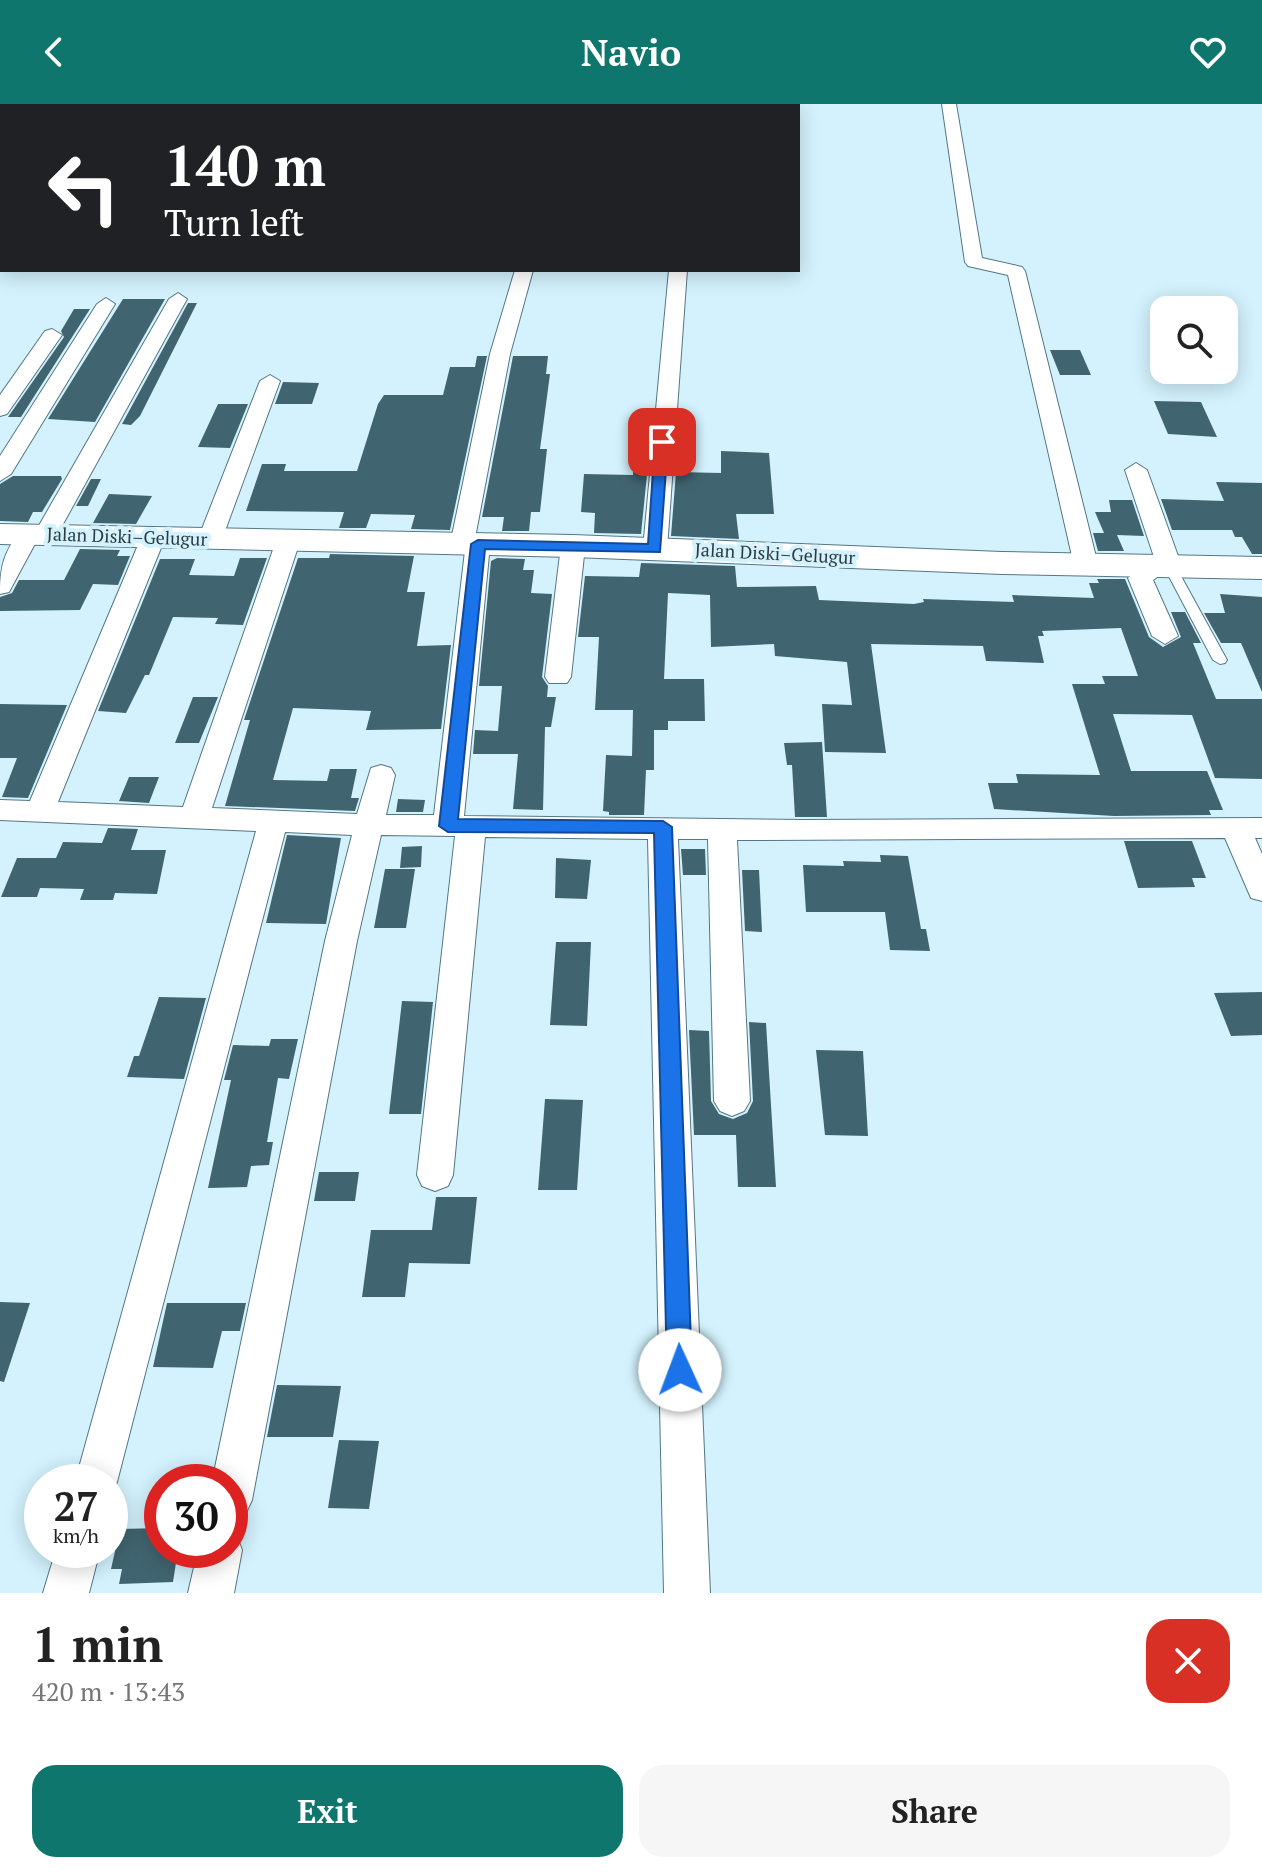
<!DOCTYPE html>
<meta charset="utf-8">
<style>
body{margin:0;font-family:"PT Serif",serif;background:#f6f6f6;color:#222;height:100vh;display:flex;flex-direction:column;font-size:30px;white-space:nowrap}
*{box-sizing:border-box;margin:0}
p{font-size:26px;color:#767676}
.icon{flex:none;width:44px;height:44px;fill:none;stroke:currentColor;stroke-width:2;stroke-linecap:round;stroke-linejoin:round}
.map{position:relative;height:1489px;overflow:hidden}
.details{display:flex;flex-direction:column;background:#fff;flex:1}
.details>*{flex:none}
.top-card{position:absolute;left:0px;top:0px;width:800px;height:168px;box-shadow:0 4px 20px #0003;background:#202124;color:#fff;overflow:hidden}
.buttons{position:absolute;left:1150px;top:192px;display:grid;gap:16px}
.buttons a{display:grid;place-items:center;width:88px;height:88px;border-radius:16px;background:#fff;box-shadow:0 4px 20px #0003;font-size:40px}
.speed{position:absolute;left:24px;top:1360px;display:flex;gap:16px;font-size:40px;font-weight:700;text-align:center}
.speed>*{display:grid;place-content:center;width:104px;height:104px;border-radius:50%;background:#fff;box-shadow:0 4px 20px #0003;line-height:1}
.speed small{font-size:20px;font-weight:400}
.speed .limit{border:12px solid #d22;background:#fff;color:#111}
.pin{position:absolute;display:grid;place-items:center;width:68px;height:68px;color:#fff;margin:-34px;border-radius:16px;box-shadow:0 4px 12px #0006}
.me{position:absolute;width:88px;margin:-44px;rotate:358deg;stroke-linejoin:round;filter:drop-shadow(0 0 6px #0008)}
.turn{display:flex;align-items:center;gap:28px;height:168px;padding:0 32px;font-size:36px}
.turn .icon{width:104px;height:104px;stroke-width:2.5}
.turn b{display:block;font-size:56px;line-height:68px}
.round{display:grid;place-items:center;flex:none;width:84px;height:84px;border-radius:24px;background:#f6f6f6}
.head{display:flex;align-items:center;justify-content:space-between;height:136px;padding:0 32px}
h1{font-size:48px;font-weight:700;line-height:60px}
.primary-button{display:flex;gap:16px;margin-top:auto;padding:16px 32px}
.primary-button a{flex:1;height:92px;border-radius:24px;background:#0f766e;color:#fff;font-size:32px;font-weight:700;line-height:92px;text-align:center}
.primary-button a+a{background:#f6f6f6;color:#222}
header{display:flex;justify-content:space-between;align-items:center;height:104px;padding:0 32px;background:#0f766e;color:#fff;font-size:36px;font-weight:700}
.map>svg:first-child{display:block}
.building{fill:#416570}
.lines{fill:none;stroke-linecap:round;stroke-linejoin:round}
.service-casing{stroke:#537783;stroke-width:2}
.minor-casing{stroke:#537783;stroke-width:2}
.secondary-casing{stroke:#537783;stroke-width:2}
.service{fill:#fff;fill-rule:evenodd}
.minor{fill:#fff;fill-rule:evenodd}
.secondary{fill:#fff;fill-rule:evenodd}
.route{fill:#1a73e8;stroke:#114b97;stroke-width:2}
.labels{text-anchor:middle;stroke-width:8;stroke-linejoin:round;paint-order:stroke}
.far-street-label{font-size:18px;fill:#2c3b40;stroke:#d3f2fd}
</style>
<header><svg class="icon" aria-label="back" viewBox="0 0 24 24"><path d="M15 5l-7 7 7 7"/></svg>Navio<svg class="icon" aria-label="heart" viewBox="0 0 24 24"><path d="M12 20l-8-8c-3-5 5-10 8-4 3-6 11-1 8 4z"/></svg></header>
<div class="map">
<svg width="1262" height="1489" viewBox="0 0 1262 1489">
<rect width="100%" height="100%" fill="#d3f2fd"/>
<path class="building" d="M123,195H165L95,318L48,315Z
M188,199H197L140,312L131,321L122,320Z
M74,205H90L21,313H8L64,233L61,227Z
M1050,246H1080L1091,271H1060Z
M477,252H487L450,426L411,425L415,411L371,410L366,424H339L344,408L246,407L262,360H286L284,367H357L378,300L384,291H443L450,263H475Z
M513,252H548L546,270H550L540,345H547L540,408H531L529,427H502L504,413H482Z
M283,278L319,279L312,300H275Z
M1154,297L1201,298L1217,333L1168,330Z
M218,300H248L230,344L198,343Z
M635,340L650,341L641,430L594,429L595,409L581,408L584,370L633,371Z
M721,347L769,349L774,410H736L739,435L671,432L676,368L721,369Z
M13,372H61L62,375L42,408H33L28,418L0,417V380Z
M91,375H101L88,402H76Z
M1216,378L1262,379V450H1252L1242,433H1235L1232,426H1172L1161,395L1224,397Z
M109,390L152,392L136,420L93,419Z
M1109,396H1132L1144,432L1117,431L1124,447H1098L1093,429H1104L1095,408H1111Z
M80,445L120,446L117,452H130L118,481L93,480L80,506L0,507V493L12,489L19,476H64Z
M330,450L414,452L407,488H425L417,542L451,541L441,625L366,626L371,607L293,604L273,676L327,677L330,665H357L351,694H359L355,707L225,702L250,616H244L298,454H329Z
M240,454H267L243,521L215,520L218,514L173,513L149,571H145L126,609L98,607L160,455H195L189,471L234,472Z
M497,454L525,455L523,466H534L531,489L552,490L542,573L548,582L547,593H556L551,623H545L543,706L513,705L518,650H473L475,626L498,627L502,582H479L491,457Z
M641,459L735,462L737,483L816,482L819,496L865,498L914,500L924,498L923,495L1014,498L1012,491L1094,494L1089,479H1099L1097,475H1125L1149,533L1163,543L1181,533L1171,508H1185L1201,539H1193L1216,595H1262V675L1215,674L1192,611L1113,610L1131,667H1207L1223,706H1209L1211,711L1114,712L994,705L988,679H1018L1016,670L1100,671L1072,580H1105L1102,572H1138L1121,524L1042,527L1044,532H1038L1044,559L986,557L983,542L871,540L886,649L825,648L822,600L852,601L847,558L775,552L774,540L711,543L710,491L668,489L664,575H704L705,617H668V626H654V666H646L644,711H609V708L603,707L606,651L632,652L633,606H595L599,533H578L585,472L639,473Z
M1220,490L1262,493V588L1241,539H1221L1204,509H1225Z
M193,593H218L199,639H175Z
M0,600L67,601L28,694L2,693L17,654H0Z
M822,638L827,713H795L792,661H787L784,639Z
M129,673H159L149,699L119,697Z
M398,695L425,696L423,708H396Z
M108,724L138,725L131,746H166L157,790L115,789L113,796H80L84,785L40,784L37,793H1L17,754H56L63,738L102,739Z
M287,731L341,734L326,820L266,819Z
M1124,737H1192L1206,774H1192L1195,783L1138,784Z
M422,742L421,763L400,764L402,743Z
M681,745H705L706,771H683Z
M880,751L908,752L921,825H926L930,847L890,846L885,808H806L803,761L844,762L843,757L881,758Z
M556,754L591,756L587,795L555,794Z
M385,765H415L406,824H374Z
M742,766H759L762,828L745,827Z
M556,838H591L587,922L550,921Z
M1262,888V931L1231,932L1214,889Z
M159,893L206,894L184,975L127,973L134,952H139Z
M402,897L433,898L421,1010H389Z
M749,918L766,919L776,1083H738L736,1031H694L689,926L709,927L711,997L719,1010L733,1015L747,1009L753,997Z
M271,935H298L289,975L278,974L267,1038H273L269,1061L251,1062L247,1083L208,1084L231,976H224L233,941L269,942Z
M816,946L863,947L868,1032L825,1031Z
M545,995L583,996L577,1086H538Z
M319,1068H359L355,1097H314Z
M436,1093H477L470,1160L409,1159L405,1193H362L371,1126H432Z
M0,1198L30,1199L4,1278L0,1277Z
M167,1199H246L240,1227H222L213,1264L153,1263Z
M277,1281L341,1282L333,1333H267Z
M339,1336L379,1337L369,1405L328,1404Z
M162,1424V1446H178L173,1478L119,1480L122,1465H111L120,1425Z"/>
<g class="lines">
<g class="service-casing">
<path id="service" d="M1170,459L1176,463L1227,556L1225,559L1220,560L1213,556L1164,463Z"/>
</g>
<g class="minor-casing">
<path id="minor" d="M942,0H956L982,154L1022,163L1025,167L1098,461L1095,466L1086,468L1074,461L1008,171L968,162L965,158Z
M515,166H533L510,250L475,434L486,435L490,440L464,712L803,716L1262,714V734H1255L1262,750V797L1251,794L1225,734L737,736L750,997L744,1007L732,1012L720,1007L714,997L708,735H678L710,1489H664L648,735L485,733L453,1071L448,1082L435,1087L422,1082L417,1071L455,732L381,731L357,837L252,1396L245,1411L230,1418V1378H212L325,837L352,731L285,728L117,1378L110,1394V1378H75L256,727L0,716V696L30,697L141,434L153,427L165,434L58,698L183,703L276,437L288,430L300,437L212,704L357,710L371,664L381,661L391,664L395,671L386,711H434L465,447L454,446L450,441L490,250Z
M669,166H687L667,445L655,452L643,445Z
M178,189L187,195L57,431L53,436H37L9,488L0,490C0,461 4,449 21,425H37L169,195Z
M106,194L115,200L11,370L0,377V352L97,200Z
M52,225L62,231L7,310L0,312V291L45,227Z
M270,271L280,277L222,435L210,442L202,440L198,435L260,277Z
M1136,359L1147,366L1182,463L1179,468L1163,469L1153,476L1178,532L1165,540L1152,532L1128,474L1146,458L1155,456L1125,366Z
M573,435L585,442L571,573L567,579H549L545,573L561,442Z
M230,1428L236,1430L242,1446L234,1489H188L198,1446H230Z
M56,1446H100L89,1489H43Z"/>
</g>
<g class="secondary-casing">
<path id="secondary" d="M0,420L573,431L1002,448L1262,453V475L1002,470L573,453L0,440Z"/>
</g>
<use href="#service" class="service"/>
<use href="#minor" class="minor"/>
<use href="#secondary" class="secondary"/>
</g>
<path class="route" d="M662,334L668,338L660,448L485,445L458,715L663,717L672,723L692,1266L688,1274L680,1277L671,1274L667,1266L654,729L448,728L439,722L471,440L478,436L648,440L655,338Z"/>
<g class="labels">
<g class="far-street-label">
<text transform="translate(127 433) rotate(2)" y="6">Jalan Diski–Gelugur</text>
<text transform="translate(775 450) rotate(3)" y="6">Jalan Diski–Gelugur</text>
</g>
</g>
</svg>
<div class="buttons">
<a><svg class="icon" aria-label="search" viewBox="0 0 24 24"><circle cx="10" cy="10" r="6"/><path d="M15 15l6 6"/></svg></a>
</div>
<div class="speed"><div>27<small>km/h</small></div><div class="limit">30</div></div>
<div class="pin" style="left:662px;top:338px;background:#d93025"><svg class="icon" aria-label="arrive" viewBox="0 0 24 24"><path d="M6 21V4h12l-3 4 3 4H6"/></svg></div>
<svg class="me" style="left:680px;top:1266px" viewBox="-20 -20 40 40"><circle r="19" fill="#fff"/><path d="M0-13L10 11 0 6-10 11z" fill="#1a73e8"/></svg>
<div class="top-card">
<div class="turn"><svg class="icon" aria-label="left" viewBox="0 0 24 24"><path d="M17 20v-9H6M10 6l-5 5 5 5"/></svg><div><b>140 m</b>Turn left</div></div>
</div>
</div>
<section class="details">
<div class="head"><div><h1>1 min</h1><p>420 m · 13:43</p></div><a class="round" style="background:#d93025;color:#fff"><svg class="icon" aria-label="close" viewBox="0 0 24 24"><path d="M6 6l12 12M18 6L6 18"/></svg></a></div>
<div class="primary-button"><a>Exit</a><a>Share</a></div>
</section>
